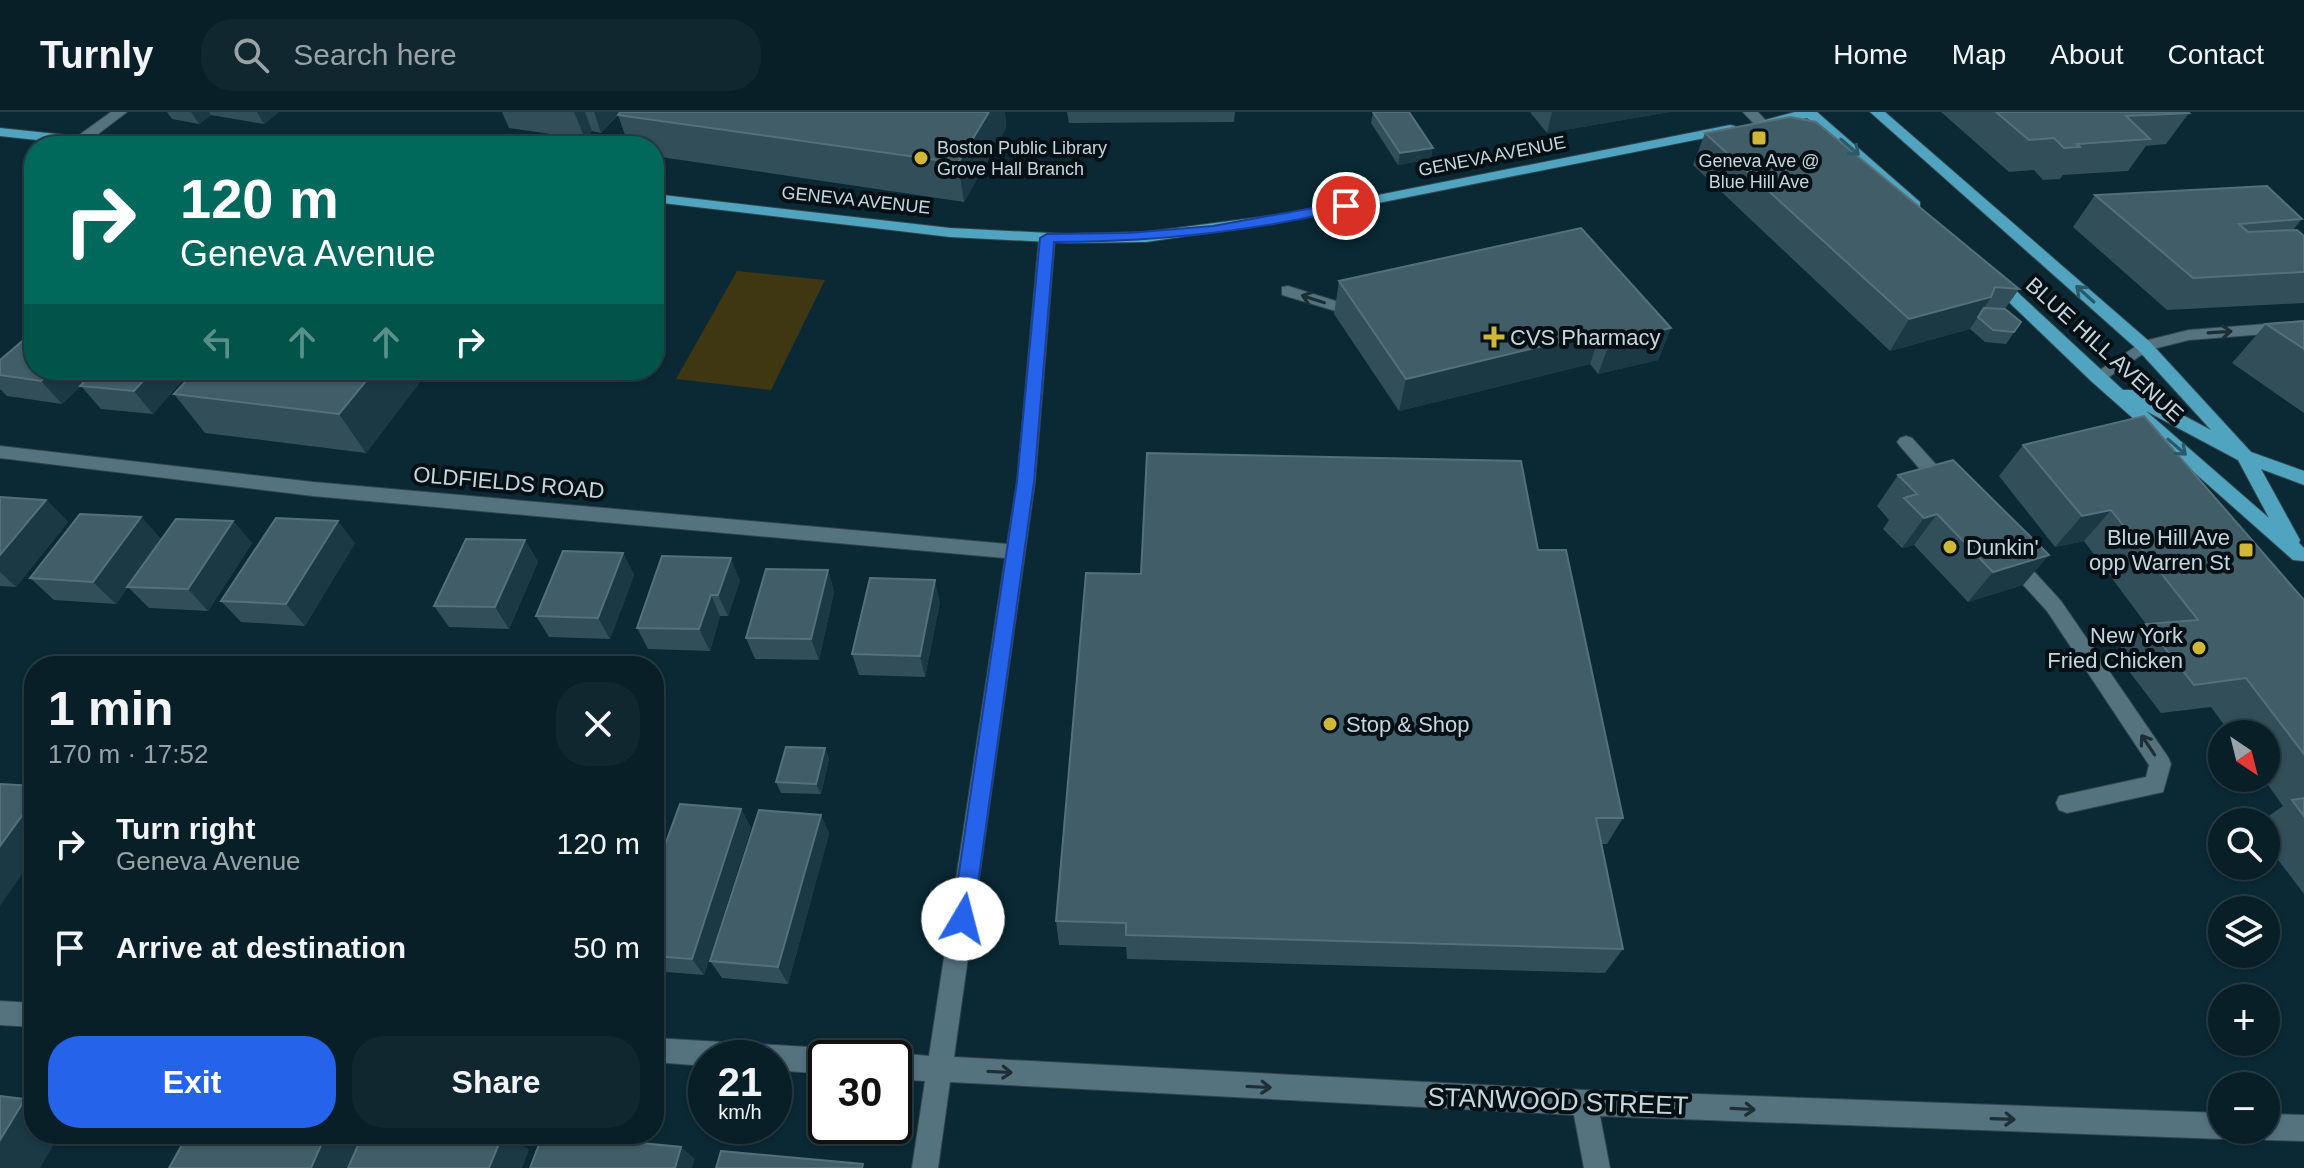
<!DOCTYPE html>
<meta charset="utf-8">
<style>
body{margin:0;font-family:Helvetica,sans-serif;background:#11272f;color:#f1f3f6;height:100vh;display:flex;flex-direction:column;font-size:30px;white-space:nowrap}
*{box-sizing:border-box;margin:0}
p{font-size:26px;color:#98a2a7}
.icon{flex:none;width:44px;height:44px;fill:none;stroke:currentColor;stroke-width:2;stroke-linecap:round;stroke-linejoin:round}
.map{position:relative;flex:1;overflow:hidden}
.details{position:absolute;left:24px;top:544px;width:640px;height:488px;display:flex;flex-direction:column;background:#081f27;border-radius:32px;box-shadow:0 2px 6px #0004,0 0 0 2px #293d44}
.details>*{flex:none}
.top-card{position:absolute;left:24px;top:24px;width:640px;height:244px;border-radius:32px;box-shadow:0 2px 6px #0004,0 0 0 2px #293d44;background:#00695c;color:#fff;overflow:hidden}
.needle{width:52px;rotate:145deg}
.tools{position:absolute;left:2208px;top:608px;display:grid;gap:16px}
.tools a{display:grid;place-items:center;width:72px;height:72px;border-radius:50%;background:#081f27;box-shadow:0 2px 6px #0004,0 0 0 2px #293d44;font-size:40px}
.speed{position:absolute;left:688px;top:928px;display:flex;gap:16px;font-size:40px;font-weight:700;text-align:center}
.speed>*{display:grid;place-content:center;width:104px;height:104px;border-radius:50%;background:#081f27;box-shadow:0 2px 6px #0004,0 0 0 2px #293d44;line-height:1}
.speed small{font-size:20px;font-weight:400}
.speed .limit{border:4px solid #111;border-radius:12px;background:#fff;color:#111}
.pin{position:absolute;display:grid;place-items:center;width:68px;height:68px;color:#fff;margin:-34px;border:4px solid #fff;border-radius:50%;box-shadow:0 2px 8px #0007}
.me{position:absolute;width:88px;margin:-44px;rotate:8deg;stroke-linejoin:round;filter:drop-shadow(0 0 6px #0008)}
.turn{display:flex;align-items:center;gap:28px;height:168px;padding:0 24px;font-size:36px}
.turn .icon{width:104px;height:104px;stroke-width:2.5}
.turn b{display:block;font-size:56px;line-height:68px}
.lanes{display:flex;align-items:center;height:76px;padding:0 24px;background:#0003;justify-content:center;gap:40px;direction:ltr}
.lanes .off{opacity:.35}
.round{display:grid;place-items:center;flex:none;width:84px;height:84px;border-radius:32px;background:#11272f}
.head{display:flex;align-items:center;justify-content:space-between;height:136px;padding:0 24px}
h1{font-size:48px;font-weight:800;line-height:60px}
.button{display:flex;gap:16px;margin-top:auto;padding:16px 24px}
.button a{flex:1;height:92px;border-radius:32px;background:#2563eb;color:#fff;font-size:32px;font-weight:800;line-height:92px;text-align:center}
.button a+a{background:#11272f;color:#f1f3f6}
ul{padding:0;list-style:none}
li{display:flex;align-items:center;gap:24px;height:104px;padding:0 24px}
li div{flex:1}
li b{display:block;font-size:30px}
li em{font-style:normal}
header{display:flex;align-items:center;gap:48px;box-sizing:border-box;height:112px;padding:0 40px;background:#081f27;border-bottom:2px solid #293d44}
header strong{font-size:38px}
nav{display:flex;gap:44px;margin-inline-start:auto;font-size:28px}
.search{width:560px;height:72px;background:#11272f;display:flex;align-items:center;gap:20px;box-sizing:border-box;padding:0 28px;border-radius:32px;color:#98a2a7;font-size:30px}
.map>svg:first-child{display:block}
.green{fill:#3e3711}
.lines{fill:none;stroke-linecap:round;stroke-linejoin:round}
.minor-casing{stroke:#33444c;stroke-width:2}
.major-casing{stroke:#33444c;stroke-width:2}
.minor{fill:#54737f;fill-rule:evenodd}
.major{fill:#50a4c0;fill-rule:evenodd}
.wall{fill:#314e59}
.shaded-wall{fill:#1b3944}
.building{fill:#415d67;stroke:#56707a;stroke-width:2}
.oneway{stroke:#2a5a6a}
.oneway2{stroke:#1d2e35}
.route{fill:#2563eb;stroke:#184099;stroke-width:2}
.poi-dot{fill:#d0b736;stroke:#051015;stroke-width:3}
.labels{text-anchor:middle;stroke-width:8;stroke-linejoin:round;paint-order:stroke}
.far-poi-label{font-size:18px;fill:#c5d6dd;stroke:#051015;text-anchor:start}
.far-street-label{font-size:18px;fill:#c5d6dd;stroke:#051015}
.poi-label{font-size:22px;fill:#c5d6dd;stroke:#051015;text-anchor:start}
.street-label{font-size:22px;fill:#c5d6dd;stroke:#051015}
.near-street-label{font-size:26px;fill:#c5d6dd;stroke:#051015}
</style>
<header>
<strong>Turnly</strong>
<div class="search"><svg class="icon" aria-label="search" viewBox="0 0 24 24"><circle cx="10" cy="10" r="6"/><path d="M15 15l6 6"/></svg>Search here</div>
<nav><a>Home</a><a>Map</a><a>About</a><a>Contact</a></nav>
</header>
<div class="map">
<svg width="2304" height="1056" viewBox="0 0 2304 1056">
<rect width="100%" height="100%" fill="#0a2934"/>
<path class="green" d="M737,159L825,168L771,278L676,267Z"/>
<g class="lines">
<g class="minor-casing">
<path id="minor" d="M111,0H127L85,32H75V26Z
M1743,0H1758L1768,11L1756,14Z
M1047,121L1055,126L1035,370L954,945L1558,977L2222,1001V1018H2233L2231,1023L2222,1027L1600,1004L1610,1056H1584L1574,1003L950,970L938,1056H912L925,969L894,967V946H885L894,941L929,944L1005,446L313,384L0,346V334L313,370L1007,432L1017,370L1039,126Z
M1288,174L1339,190L1361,185L1369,190L1367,194L1339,200L1282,183V175Z
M2304,209V219L2189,228L2149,238L2103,269L2097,271L2089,265L2144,229L2189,218Z
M1906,324L1912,326L1951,369L1954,374L1951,379H1939L1900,334L1897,330L1900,326Z
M2012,441L2019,443L2061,489L2168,645L2171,652L2163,680L2067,701L2059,698L2056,691L2059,684L2146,665L2149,653L2047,499L2005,453L2002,448L2005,443Z
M0,889L34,891V915L0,913Z
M654,926L826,936L835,940L837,946H826V962L774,958V946H706V954L654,950Z
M2266,1002L2304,1003V1029L2266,1028L2257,1024L2254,1018H2266Z"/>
</g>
<g class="major-casing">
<path id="major" d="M1795,0H1817L1920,90V96H1910L1807,6L1765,14L1758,10Z
M1870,0H1885L2150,230L2251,340L2304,359V373L2261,357L2300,428L2299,431L2304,436V449L2293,448L2091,269L1988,170V164H2000L2123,278H2135L2211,318L2138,238ZM2146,299L2238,348L2269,406Z
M1730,13L1735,14V20L1283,110L1146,130L1068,131L950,125L654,90V82L950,116L1068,122L1146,120L1283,102Z
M0,16L132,30L139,34H92L0,24Z"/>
</g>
<use href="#minor" class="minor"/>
<use href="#major" class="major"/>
</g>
<path class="wall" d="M167,0H279L264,12L211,3L199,12L172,7Z
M502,0H1005L1006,16L964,90L654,44V34H629L618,3L601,21L592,19L585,27L509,16Z
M1067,0H1235L1234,10L1069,11Z
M1373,0L1431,47L1398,53L1371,11Z
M1530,0H1669L1547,21Z
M1941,0H2188L2189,1L2166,32L2146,34L2128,59L2063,63L2060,67L2043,68L2034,58L2009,60Z
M1705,21L2019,177L2005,197L2021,210L2006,232L1985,230L1970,217L1890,239L1693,53Z
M2095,83L2302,107L2293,118L2304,124V191L2167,198L2073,115Z
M1339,169L1671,216L1658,248L1598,262L1590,252L1399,299L1334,202Z
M2304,209V301L2232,251L2266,212Z
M0,248L34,258H429L366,341L205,321L174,282L191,264L187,263L153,302L101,297L81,274L62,292L7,284L0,277Z
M2023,333L2304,488V782L2266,732V710H2260L2283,694L2263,666H2266V622H2231L2211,595L2161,601L2115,541L2146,512L2084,429L2055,435L1999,364Z
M1898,363L2049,443L2023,473L1968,490L1914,433L1902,436L1883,417L1889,408L1877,394Z
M0,385L46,388L68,410L16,475L0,474Z
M141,405L161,427L233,409L252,431L208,499L149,496L128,475L116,492L54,488L30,466Z
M525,428L538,450L509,517L449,515L434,494Z
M355,431L305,514L241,510L221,489Z
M1538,438L1623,706L1607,732H1601L1623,837L1605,861L1127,847L1126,835L1059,833L1056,809L1141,462Z
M623,441L634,463L610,527L549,525L536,504Z
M828,458L834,480L819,548L755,547L746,526Z
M740,468L728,504H720L710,539L648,537L637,516Z
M940,490L925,565L859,563L852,542Z
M825,636L829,647L821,682L781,681L776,670Z
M741,697L751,716L704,863L654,859V763Z
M821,703L829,722L788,872L722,866L710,849Z"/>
<path class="shaded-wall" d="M191,0H209L211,3L199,12Z
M257,0H279L264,12Z
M574,0H585L592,19L585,27Z
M594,0H620L601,21Z
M989,0H1005L1006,16L964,90L958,51Z
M1552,0H1669L1547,21Z
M1433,36L1431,47L1398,53L1400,41Z
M1991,185L1970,217L1890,239L1909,207Z
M1671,216L1658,248L1598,262L1610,230Z
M1601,220L1590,252L1399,299L1406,267Z
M53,258H98L62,292L41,269Z
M153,258H183L187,263L153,302L134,279Z
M375,258H429L366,341L339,302Z
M46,388L68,410L16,475L0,460V443Z
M2111,398L2084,429L2055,435L2082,404Z
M1937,402L1914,433L1902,436L1924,406Z
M141,405L162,428L116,492L93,470Z
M233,409L252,431L208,499L188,477Z
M338,409L355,431L305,514L286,492Z
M525,428L538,450L509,517L495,495Z
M623,441L634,463L610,527L598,506Z
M2049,443L2023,473L1968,490L1993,460Z
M731,446L740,468L728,504L718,483Z
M828,458L834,480L819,548L811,527Z
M935,468L940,490L925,565L920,544Z
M711,483L720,504L710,539L699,517Z
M825,636L829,647L821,682L816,672Z
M34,687V745L0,794V734Z
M655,690L667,709L654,745V693Z
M741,697L751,716L704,863L692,847Z
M821,703L829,722L788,872L778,855Z
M25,987L34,990V1022H60L40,1056H0V1028Z
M326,1022H349L364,1030L352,1056H311Z
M503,1022H507L529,1038L522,1056H489Z
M681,1035L695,1047L692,1056H675Z"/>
<path class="building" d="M620,0H989L958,51L618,3Z
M1373,0H1409L1433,36L1400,41Z
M1996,0H2188L2189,1L2126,4L2150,27L2077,32L2080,35L2064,36L2054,26L2029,28Z
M1790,5L1816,10L2019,177L1995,175L1991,185L1909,207L1705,21Z
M2267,74L2302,107L2239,112L2248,120L2297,118L2304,124V160L2193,166L2095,83Z
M1581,116L1671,216L1610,230L1601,220L1406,267L1339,169Z
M1984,196L2005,197L2021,210L2014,220L1993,218L1978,205Z
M2304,209V237L2266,212Z
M34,219V258H53L41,269L0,263V248Z
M95,258H153L134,279L80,274Z
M196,258H375L339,302L174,282Z
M2144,304L2304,488V642L2246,566L2194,573L2146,512L2198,508L2111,398L2082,404L2023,333Z
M1147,341L1521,349L1538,438H1566L1623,706H1596L1623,837L1126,823V811L1056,809L1086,461L1141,462Z
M1953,348L2049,443L1993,460L1937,402L1924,406L1904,386L1917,382L1898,363Z
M0,385L46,388L0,443Z
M80,402L141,405L93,470L30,466Z
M276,406L338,409L286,492L221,489Z
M176,407L233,409L188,477L127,475Z
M466,427L525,428L495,495L434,494Z
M563,439L623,441L598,506L536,504Z
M662,444L731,446L718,483H711L699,517L637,516Z
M766,457L828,458L811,527L746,526Z
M870,466L935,468L920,544L852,542Z
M786,635L825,636L816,672L776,670Z
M0,672L34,674V687L0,734Z
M2304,686V704L2292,688Z
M680,692L741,697L692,847L654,844V763Z
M759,698L821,703L778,855L710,849Z
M0,984L25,987L0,1028Z
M188,1022H326L311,1056H169Z
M363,1022H503L489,1056H348Z
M543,1022H550L681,1035L675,1056H530Z
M721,1039L863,1052L862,1056H716Z"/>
<defs><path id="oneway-shaft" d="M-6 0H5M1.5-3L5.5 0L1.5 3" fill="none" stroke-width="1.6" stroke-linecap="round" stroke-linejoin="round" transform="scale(2)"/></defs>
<g class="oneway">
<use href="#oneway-shaft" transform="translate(1850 35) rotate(41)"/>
<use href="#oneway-shaft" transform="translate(2085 182) rotate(-138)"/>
<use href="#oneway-shaft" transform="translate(2177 335) rotate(41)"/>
</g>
<g class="oneway2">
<use href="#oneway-shaft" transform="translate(1313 187) rotate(-162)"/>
<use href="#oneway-shaft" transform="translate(2220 220) rotate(-4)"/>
<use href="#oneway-shaft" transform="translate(2148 633) rotate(-124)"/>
<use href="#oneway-shaft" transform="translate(1000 960) rotate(3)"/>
<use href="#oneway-shaft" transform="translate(1259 975) rotate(3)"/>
<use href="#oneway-shaft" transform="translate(1743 997) rotate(3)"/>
<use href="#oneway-shaft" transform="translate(2003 1007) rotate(2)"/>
</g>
<path class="route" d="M1346,90L1353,94L1351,96C1253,120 1154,130 1054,130L1034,370L973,807L970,814L963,817L955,814L952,807L1017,370L1040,126L1047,122L1128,121L1213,114Z"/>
<g class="poi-dot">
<rect x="1751" y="18" width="16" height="16" rx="4"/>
<circle cx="921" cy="46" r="8"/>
<path d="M1490 213h8v8h8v8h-8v8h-8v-8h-8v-8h8z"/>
<circle cx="1950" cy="435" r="8"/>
<rect x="2238" y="430" width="16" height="16" rx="4"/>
<circle cx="2199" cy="536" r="8"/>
<circle cx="1330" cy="612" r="8"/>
</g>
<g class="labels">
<g class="far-poi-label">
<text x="937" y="42">Boston Public Library<tspan x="937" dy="21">Grove Hall Branch</tspan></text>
<text x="1759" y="55" text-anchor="middle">Geneva Ave @<tspan x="1759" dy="21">Blue Hill Ave</tspan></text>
</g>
<g class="far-street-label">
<text transform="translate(1492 44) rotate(-11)" y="6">GENEVA AVENUE</text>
<text transform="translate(856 88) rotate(6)" y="6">GENEVA AVENUE</text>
</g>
<g class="poi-label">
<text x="1510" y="233">CVS Pharmacy</text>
<text x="2230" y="433" text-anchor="end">Blue Hill Ave<tspan x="2230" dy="25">opp Warren St</tspan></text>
<text x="1966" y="443">Dunkin'</text>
<text x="2183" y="531" text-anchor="end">New York<tspan x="2183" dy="25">Fried Chicken</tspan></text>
<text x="1346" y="620">Stop &amp; Shop</text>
</g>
<g class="street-label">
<text transform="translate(2105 237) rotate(42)" y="8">BLUE HILL AVENUE</text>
<text transform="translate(509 370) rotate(5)" y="8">OLDFIELDS ROAD</text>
</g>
<g class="near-street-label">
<text transform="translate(1558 989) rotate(2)" y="9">STANWOOD STREET</text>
</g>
</g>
</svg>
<div class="tools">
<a><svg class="needle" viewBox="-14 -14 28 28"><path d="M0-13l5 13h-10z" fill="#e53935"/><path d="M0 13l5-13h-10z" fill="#98a2a7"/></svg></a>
<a><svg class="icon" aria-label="search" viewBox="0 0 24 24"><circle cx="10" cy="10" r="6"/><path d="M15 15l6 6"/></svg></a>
<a><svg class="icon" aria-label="layers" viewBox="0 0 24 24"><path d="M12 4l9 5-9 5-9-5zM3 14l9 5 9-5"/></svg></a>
<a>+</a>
<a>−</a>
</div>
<div class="speed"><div>21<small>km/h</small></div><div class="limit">30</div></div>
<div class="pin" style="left:1346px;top:94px;background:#d93025"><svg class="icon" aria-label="arrive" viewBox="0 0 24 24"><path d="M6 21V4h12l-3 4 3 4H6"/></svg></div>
<svg class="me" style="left:963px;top:807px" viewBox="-20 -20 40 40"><circle r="19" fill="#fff"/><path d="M0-13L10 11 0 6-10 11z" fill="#2563eb"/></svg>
<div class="top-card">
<div class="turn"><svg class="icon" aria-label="right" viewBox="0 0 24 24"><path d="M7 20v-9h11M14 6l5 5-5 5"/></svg><div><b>120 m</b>Geneva Avenue</div></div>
<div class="lanes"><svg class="icon off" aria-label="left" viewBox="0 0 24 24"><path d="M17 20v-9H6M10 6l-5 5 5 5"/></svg><svg class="icon off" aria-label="ahead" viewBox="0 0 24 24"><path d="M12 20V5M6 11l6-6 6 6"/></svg><svg class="icon off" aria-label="ahead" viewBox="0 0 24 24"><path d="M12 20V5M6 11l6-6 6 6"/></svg><svg class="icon" aria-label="right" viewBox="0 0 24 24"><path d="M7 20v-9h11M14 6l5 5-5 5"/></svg></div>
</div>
<section class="details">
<div class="head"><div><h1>1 min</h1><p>170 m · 17:52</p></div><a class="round"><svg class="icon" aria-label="close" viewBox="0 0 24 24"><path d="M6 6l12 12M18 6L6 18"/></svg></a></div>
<ul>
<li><svg class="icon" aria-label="right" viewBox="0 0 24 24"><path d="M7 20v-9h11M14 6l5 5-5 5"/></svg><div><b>Turn right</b><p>Geneva Avenue</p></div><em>120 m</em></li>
<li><svg class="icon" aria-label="arrive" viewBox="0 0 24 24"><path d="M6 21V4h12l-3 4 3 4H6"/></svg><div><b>Arrive at destination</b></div><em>50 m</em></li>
</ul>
<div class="button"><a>Exit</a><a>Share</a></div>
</section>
</div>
